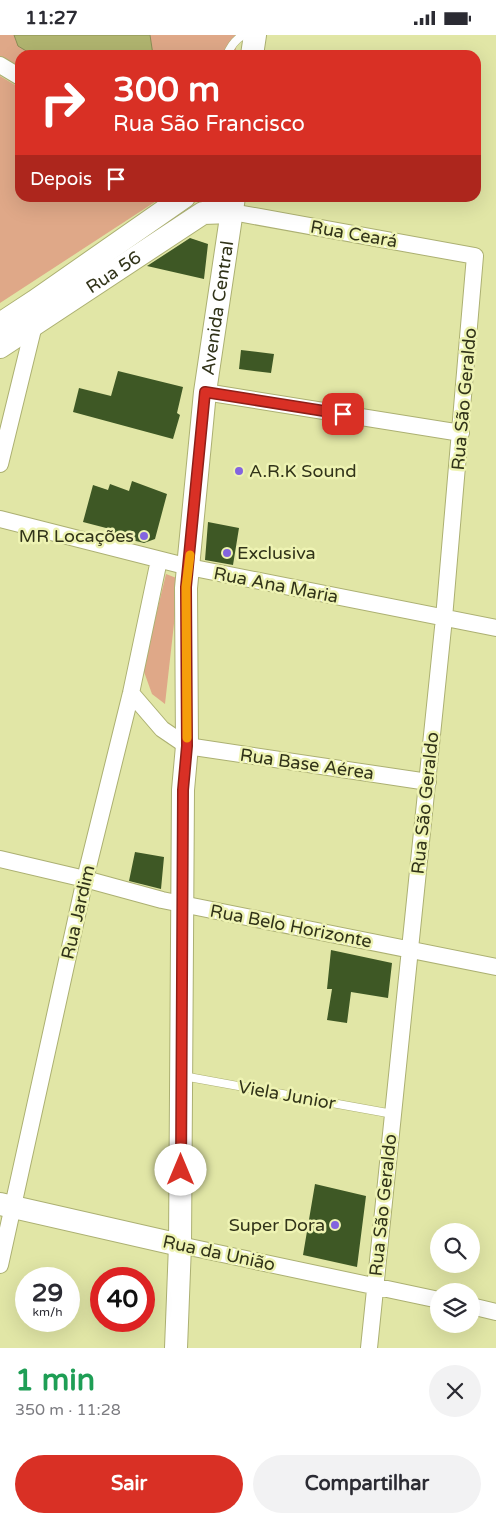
<!DOCTYPE html>
<html lang="pt">
<meta charset="utf-8">
<style>
body{margin:0;font-family:"Varela Round",sans-serif;background:#f2f2f3;color:#2b2b33;height:100vh;display:flex;flex-direction:column;font-size:19px;white-space:nowrap}
*{box-sizing:border-box;margin:0}
p{font-size:16px;color:#7c7c81}
.icon{flex:none;width:28px;height:28px;fill:none;stroke:currentColor;stroke-width:2;stroke-linecap:round;stroke-linejoin:round}
.map{position:relative;height:1313px;overflow:hidden}
.side{display:flex;flex-direction:column;background:#fff;flex:1}
.side>*{flex:none}
.hud{position:absolute;left:15px;top:15px;width:466px;height:152px;border-radius:15px;box-shadow:0 5px 20px #0002;background:#d93025;color:#fff;overflow:hidden}
.buttons{position:absolute;left:430px;top:1188px;display:grid;gap:10px}
.buttons a{display:grid;place-items:center;width:50px;height:50px;border-radius:50%;background:#fff;box-shadow:0 5px 20px #0002;font-size:25px}
.speed{position:absolute;left:15px;top:1232px;display:flex;gap:10px;font-size:25px;font-weight:700;text-align:center}
.speed>*{display:grid;place-content:center;width:65px;height:65px;border-radius:50%;background:#fff;box-shadow:0 5px 20px #0002;line-height:1}
.speed small{font-size:12px;font-weight:400}
.speed .limit{border:8px solid #d22;background:#fff;color:#111}
.pin{position:absolute;display:grid;place-items:center;width:42px;height:42px;color:#fff;margin:-21px;border-radius:10px;box-shadow:0 2px 8px #0006}
.me{position:absolute;width:55px;margin:-28px;rotate:0deg;stroke-linejoin:round;filter:drop-shadow(0 0 4px #0008)}
.turn{display:flex;align-items:center;gap:18px;height:105px;padding:0 15px;font-size:22px}
.turn .icon{width:65px;height:65px;stroke-width:2.5}
.turn b{display:block;font-size:35px;line-height:42px}
.then{display:flex;align-items:center;height:48px;padding:0 15px;background:#0003;gap:10px;font-size:19px}
.round{display:grid;place-items:center;flex:none;width:52px;height:52px;border-radius:26px;background:#f2f2f3}
.summary{display:flex;align-items:center;justify-content:space-between;height:85px;padding:0 15px}
h1{font-size:30px;font-weight:700;line-height:38px;color:#1e9e55}
.primary-button{display:flex;gap:10px;margin-top:auto;padding:10px 15px}
.primary-button a{flex:1;height:58px;border-radius:30px;background:#d93025;color:#fff;font-size:20px;font-weight:700;line-height:58px;text-align:center}
.primary-button a+a{background:#f2f2f3;color:#2b2b33}
.status{display:flex;justify-content:space-between;align-items:center;height:35px;padding:0 25px;background:#fff;direction:ltr}
.status svg{height:14px;fill:currentColor}
.map>svg:first-child{display:block}
.green{fill:#dfa888}
.water{fill:#b0b46f;stroke:#8a8d55}
.building{fill:#3e5825}
.lines{fill:none;stroke-linecap:round;stroke-linejoin:round}
.lane-casing{stroke:#acb072;stroke-width:9}
.street-casing{stroke:#acb072;stroke-width:18}
.secondary-casing{stroke:#acb072;stroke-width:24}
.lane{stroke:#fff;stroke-width:8}
.street{stroke:#fff;stroke-width:16}
.secondary{stroke:#fff;stroke-width:22}
.route-casing{stroke:#8d1f18;stroke-width:12}
.route{stroke:#d93025;stroke-width:9}
.slow{stroke:#f59e0b;stroke-width:9}
.poi-dot{fill:#8364df;stroke:#eef3b3;stroke-width:2}
.labels{text-anchor:middle;stroke-width:5;stroke-linejoin:round;paint-order:stroke}
.street-label{font-size:18px;fill:#313319;stroke:#eef3b3}
.poi-label{font-size:18px;fill:#313319;stroke:#eef3b3;text-anchor:start}
</style>
<div class="status"><b>11:27</b><svg viewBox="0 0 49 12"><path d="M0 12V9h3v3zM5 12V6h3v6zM10 12V3h3v9zM15 12V0h3v12zM26 1h20v11H26zM47 4h2v5h-2z"/></svg></div>
<div class="map">
<svg width="496" height="1313" viewBox="0 0 496 1313">
<rect width="100%" height="100%" fill="#e1e6a6"/>
<path class="green" d="M0,0H238L235,20H20V35L0,23Z
M0,41L20,53V162L161,163L0,268Z
M166,539L179,544L165,669L152,659L143,634Z"/>
<path class="water" d="M14,0H150L153,20H33L18,11Z"/>
<path class="building" d="M190,203L208,209L204,244L147,231Z
M241,315L274,319L271,338L239,334Z
M118,336L183,352L177,378L180,380L173,404L73,377L79,353L111,361Z
M132,446L167,459L155,504L144,508L108,499L110,494L83,487L93,450L108,455L110,449L129,456Z
M208,487L239,493L233,530L205,525Z
M135,817L164,822L161,854L129,846Z
M331,915L392,928L388,963L351,957L347,988L327,985L332,954H327Z
M315,1149L366,1161L357,1232L303,1220Z"/>
<g class="lines">
<g class="lane-casing">
<path id="lane" d="M227,20C230,12 235,5 243,0
M183,1041L393,1079"/>
</g>
<g class="street-casing">
<path id="street" d="M0,30L20,42
M232,177L475,221L444,583L369,1313
M205,357L461,398
M0,429L34,290
M0,484L189,532L496,593
M131,658L162,694L187,711L428,747
M0,824L85,844L162,865L496,932
M180,1210L439,1265
M0,1230L85,844L131,658L159,525
M471,1271L496,1277"/>
</g>
<g class="secondary-casing">
<g id="secondary">
<path d="M252,20L255,0"/>
<path d="M0,289L35,266L184,162"/>
<path id="s1" d="M0,312L203,178L232,177"/>
<path d="M0,1169L180,1210"/>
<path id="s2" d="M176,1313L180,1210L183,755L187,711L186,553L205,357L234,162"/>
</g>
</g>
<use href="#lane" class="lane"/>
<use href="#street" class="street"/>
<use href="#secondary" class="secondary"/>
</g>
<g class="lines">
<g class="route-casing">
<path id="route" d="M181,1135L183,755L187,711L186,552L205,357L343,379"/>
</g>
<use href="#route" class="route"/>
<path class="slow" d="M187,703L186,552L190,520"/>
</g>
<g class="poi-dot">
<circle cx="239" cy="436" r="5"/>
<circle cx="144" cy="501" r="5"/>
<circle cx="227" cy="518" r="5"/>
<circle cx="335" cy="1190" r="5"/>
</g>
<g class="labels">
<g class="street-label">
<text transform="translate(354 199) rotate(10)" y="6">Rua Ceará</text>
<text dy="6" stroke="none"><textPath href="#s1" startOffset="136">Rua 56</textPath></text>
<text dy="6" stroke="none"><textPath href="#s2" startOffset="1042">Avenida Central</textPath></text>
<text transform="translate(464 364) rotate(-85)" y="6">Rua São Geraldo</text>
<text transform="translate(276 550) rotate(11)" y="6">Rua Ana Maria</text>
<text transform="translate(307 729) rotate(8)" y="6">Rua Base Aérea</text>
<text transform="translate(425 768) rotate(-84)" y="6">Rua São Geraldo</text>
<text transform="translate(78 877) rotate(-77)" y="6">Rua Jardim</text>
<text transform="translate(291 891) rotate(11)" y="6">Rua Belo Horizonte</text>
<text transform="translate(287 1060) rotate(10)" y="6">Viela Junior</text>
<text transform="translate(383 1170) rotate(-84)" y="6">Rua São Geraldo</text>
<text transform="translate(219 1218) rotate(12)" y="6">Rua da União</text>
</g>
<g class="poi-label">
<text x="249" y="442">A.R.K Sound</text>
<text x="134" y="507" text-anchor="end">MR Locações</text>
<text x="237" y="524">Exclusiva</text>
<text x="325" y="1196" text-anchor="end">Super Dora</text>
</g>
</g>
</svg>
<div class="buttons">
<a><svg class="icon" aria-label="search" viewBox="0 0 24 24"><circle cx="10" cy="10" r="6"/><path d="M15 15l6 6"/></svg></a>
<a><svg class="icon" aria-label="layers" viewBox="0 0 24 24"><path d="M12 4l9 5-9 5-9-5zM3 14l9 5 9-5"/></svg></a>
</div>
<div class="speed"><div>29<small>km/h</small></div><div class="limit">40</div></div>
<div class="pin" style="left:343px;top:379px;background:#d93025"><svg class="icon" aria-label="arrive" viewBox="0 0 24 24"><path d="M6 21V4h12l-3 4 3 4H6"/></svg></div>
<svg class="me" style="left:181px;top:1135px" viewBox="-20 -20 40 40"><circle r="19" fill="#fff"/><path d="M0-13L10 11 0 6-10 11z" fill="#d93025"/></svg>
<div class="hud">
<div class="turn"><svg class="icon" aria-label="right" viewBox="0 0 24 24"><path d="M7 20v-9h11M14 6l5 5-5 5"/></svg><div><b>300 m</b>Rua São Francisco</div></div>
<div class="then">Depois<svg class="icon" aria-label="arrive" viewBox="0 0 24 24"><path d="M6 21V4h12l-3 4 3 4H6"/></svg></div>
</div>
</div>
<section class="side">
<div class="summary"><div><h1>1 min</h1><p>350 m · 11:28</p></div><a class="round"><svg class="icon" aria-label="close" viewBox="0 0 24 24"><path d="M6 6l12 12M18 6L6 18"/></svg></a></div>
<div class="primary-button"><a>Sair</a><a>Compartilhar</a></div>
</section>
